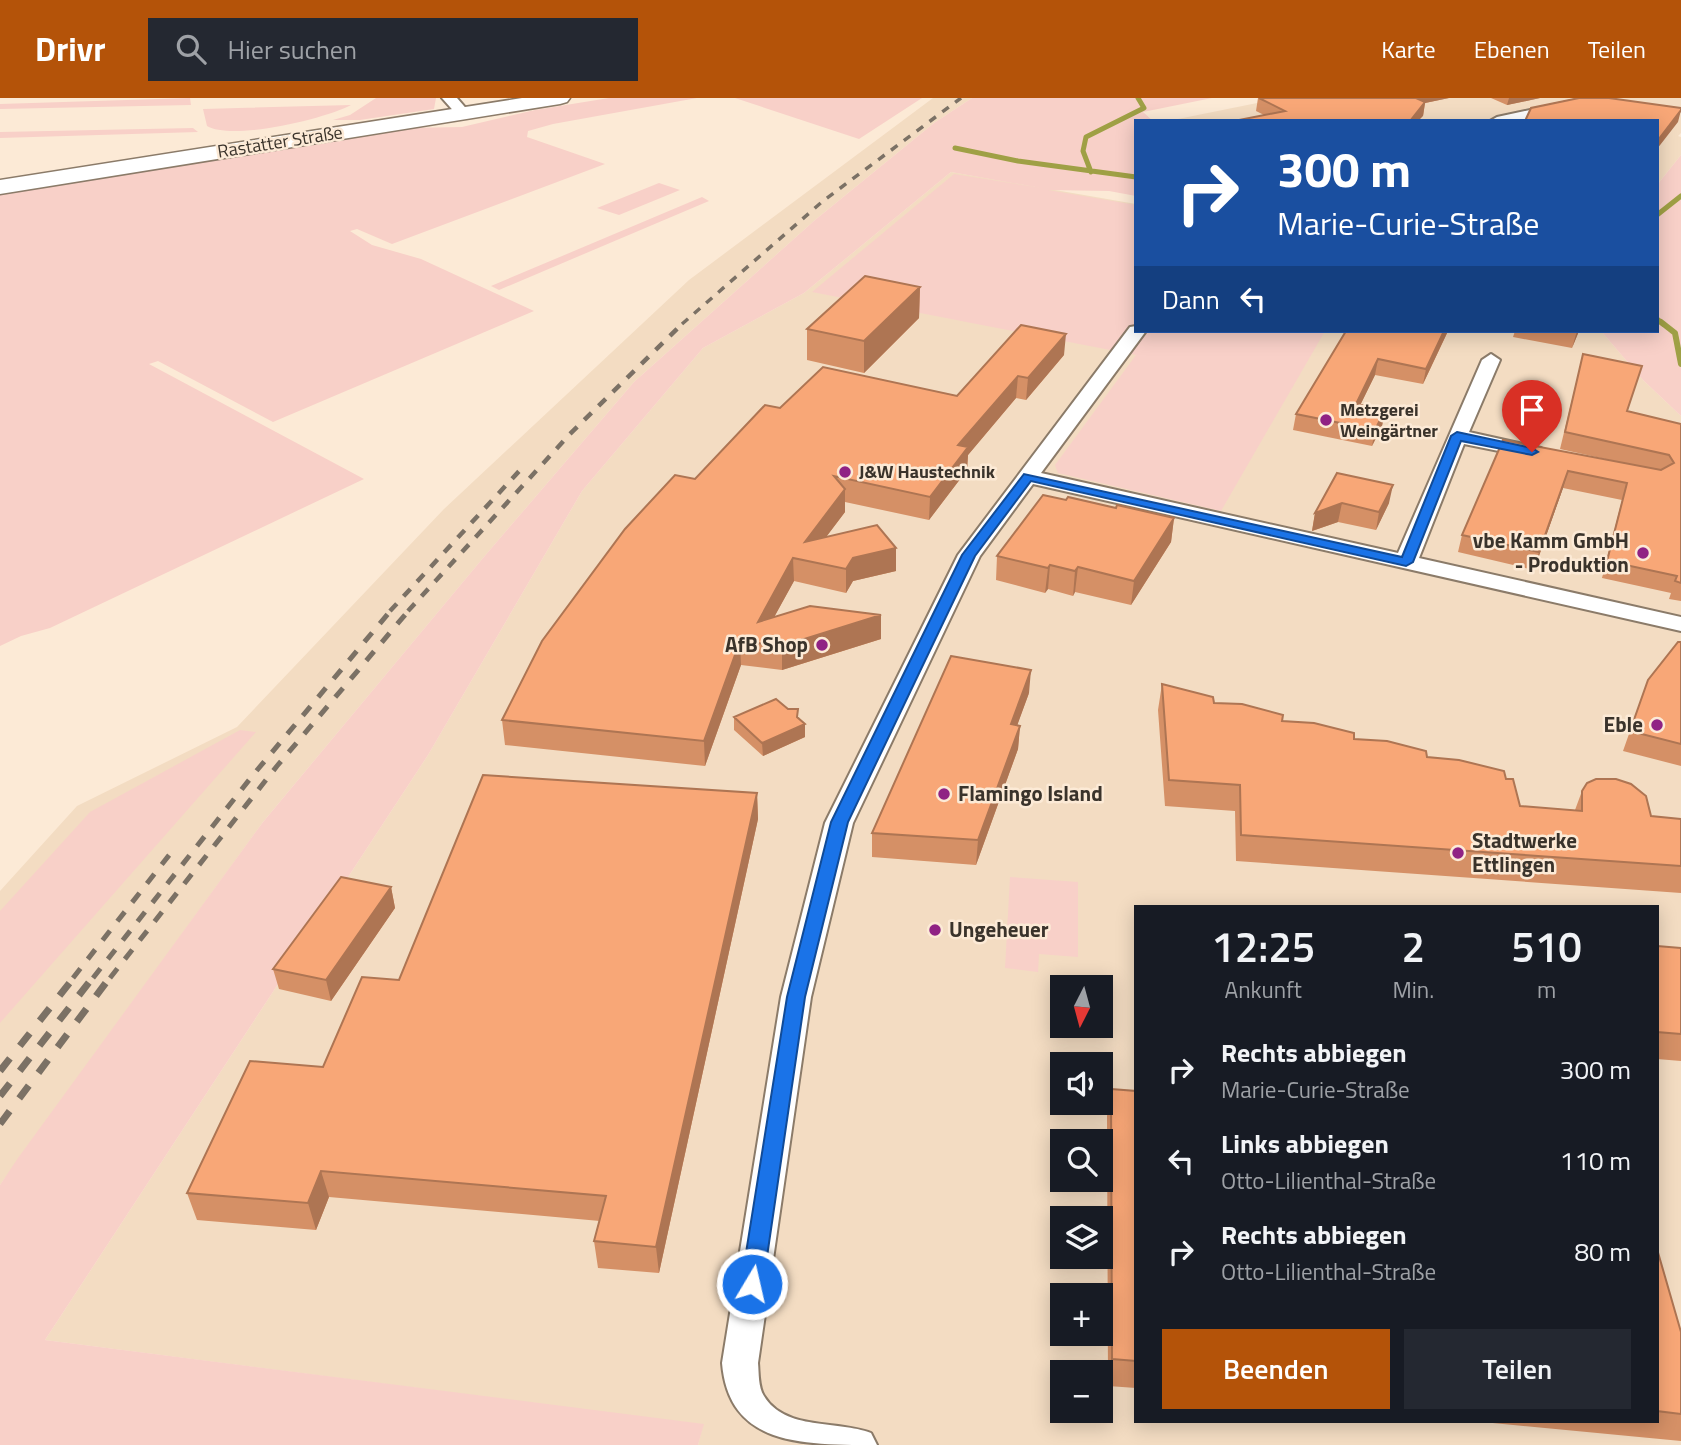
<!DOCTYPE html>
<html lang="de">
<meta charset="utf-8">
<style>
body{margin:0;font-family:"Titillium Web",sans-serif;background:#242831;color:#f1f3f6;height:100vh;display:flex;flex-direction:column;font-size:26px;white-space:nowrap}
*{box-sizing:border-box;margin:0}
p{font-size:23px;color:#9ea1a6}
.icon{flex:none;width:38px;height:38px;fill:none;stroke:currentColor;stroke-width:2;stroke-linecap:round;stroke-linejoin:round}
.map{position:relative;flex:1;overflow:hidden}
.sheet{position:absolute;left:1134px;top:807px;width:525px;height:518px;display:flex;flex-direction:column;background:#171b24;border-radius:0px;box-shadow:0 4px 18px #0003}
.sheet>*{flex:none}
.banner{position:absolute;left:1134px;top:21px;width:525px;height:214px;border-radius:0px;box-shadow:0 4px 18px #0003;background:#1a4fa0;color:#fff;overflow:hidden}
.needle{width:46px;rotate:186deg}
.tools{position:absolute;left:1050px;top:877px;display:grid;gap:14px}
.tools a{display:grid;place-items:center;width:63px;height:63px;border-radius:0px;background:#171b24;box-shadow:0 4px 18px #0003;font-size:35px}
.pin{position:absolute;display:grid;place-items:center;width:60px;height:60px;color:#fff;margin:-72px -30px;border-radius:50% 50% 50% 0;rotate:-45deg;box-shadow:0 0 7px #0007}
.pin .icon{rotate:45deg}
.me{position:absolute;width:77px;margin:-38px;rotate:9deg;stroke-linejoin:round;filter:drop-shadow(0 0 5px #0008)}
.turn{display:flex;align-items:center;gap:24px;height:147px;padding:0 28px;font-size:32px}
.turn .icon{width:91px;height:91px;stroke-width:2.5}
.turn b{display:block;font-size:49px;line-height:60px}
.then{display:flex;align-items:center;height:66px;padding:0 28px;background:#0003;gap:14px;font-size:26px}
.eta{display:flex;justify-content:space-evenly;align-items:center;height:119px;text-align:center}
.eta b{font-size:42px;font-weight:600;line-height:49px}
.button{display:flex;gap:14px;margin-top:auto;padding:14px 28px}
.button a{flex:1;height:80px;border-radius:0px;background:#b45309;color:#fff;font-size:28px;font-weight:600;line-height:80px;text-align:center}
.button a+a{background:#242831;color:#f1f3f6}
ul{padding:0;list-style:none}
li{display:flex;align-items:center;gap:21px;height:91px;padding:0 28px}
li div{flex:1}
li b{display:block;font-size:26px}
li em{font-style:normal}
header{display:flex;align-items:center;gap:42px;box-sizing:border-box;height:98px;padding:0 35px;background:#b45309;color:#fff}
header strong{font-size:33px}
nav{display:flex;gap:38px;margin-inline-start:auto;font-size:24px}
.search{width:490px;height:63px;background:#242831;display:flex;align-items:center;gap:18px;box-sizing:border-box;padding:0 24px;border-radius:0px;color:#9ea1a6;font-size:26px}
.map>svg:first-child{display:block}
.built{fill:#f3dcc2;fill-rule:evenodd}
.green{fill:#f8d0c8}
.lines{fill:none;stroke-linecap:round;stroke-linejoin:round}
.stream-far1{stroke:#9fa045;stroke-width:5}
.stream{stroke:#9fa045;stroke-width:6}
.street-casing{stroke:#8b7b69;stroke-width:4}
.secondary-casing{stroke:#8b7b69;stroke-width:3}
.street{fill:#fff;fill-rule:evenodd}
.secondary{fill:#fff;fill-rule:evenodd}
.rail-far3{stroke:#7b7165;stroke-width:3.5;stroke-dasharray:8 8;stroke-linecap:butt}
.rail-far2{stroke:#7b7165;stroke-width:4.5;stroke-dasharray:10 10;stroke-linecap:butt}
.rail-far1{stroke:#7b7165;stroke-width:5;stroke-dasharray:12 12;stroke-linecap:butt}
.rail{stroke:#7b7165;stroke-width:7;stroke-dasharray:16 16;stroke-linecap:butt}
.wall{fill:#d59066}
.shaded-wall{fill:#ae7553}
.building{fill:#f8a777;stroke:#ae7553;stroke-width:2}
.route{fill:#1a73e8;stroke:#114b97;stroke-width:2}
.poi-dot{fill:#902284;stroke:#fcead6;stroke-width:2.5}
.labels{text-anchor:middle;stroke-width:5;stroke-linejoin:round;paint-order:stroke}
.far-street-label{font-size:18px;fill:#3a332b;stroke:#fcead6}
.far-poi-label{font-size:18px;font-weight:bold;fill:#3a332b;stroke:#fcead6;text-anchor:start}
.poi-label{font-size:21px;font-weight:bold;fill:#3a332b;stroke:#fcead6;text-anchor:end}
</style>
<header>
<strong>Drivr</strong>
<div class="search"><svg class="icon" aria-label="search" viewBox="0 0 24 24"><circle cx="10" cy="10" r="6"/><path d="M15 15l6 6"/></svg>Hier suchen</div>
<nav><a>Karte</a><a>Ebenen</a><a>Teilen</a></nav>
</header>
<div class="map">
<svg width="1681" height="1347" viewBox="0 0 1681 1347">
<rect width="100%" height="100%" fill="#fcead6"/>
<path class="built" d="M933,0H972L934,25L815,122L634,284L483,460L263,724L0,1087V793L77,708L237,629L444,411L689,182Z
M1282,0H1681V35L1678,38L1681,39V57L1657,87V23H1168Z
M951,74L1136,106V233H1601L1643,282L1681,318V1347H698L703,1327L45,1242L428,657L582,393L703,250L804,195ZM1136,808H1657V1323H1136ZM1062,889H1101V928H1062ZM1062,966H1101V1004H1062ZM1062,1043H1101V1082H1062ZM1062,1120H1101V1158H1062ZM1062,1197H1101V1236H1062ZM1062,1274H1101V1312H1062Z"/>
<path class="green" d="M190,0L191,7L0,11V6Z
M376,0H436L434,11L360,22H333L350,17Z
M609,0H697L553,26L528,33L527,39L605,66L392,146L357,131L350,133L372,147L421,161L534,213L273,324L158,263L149,266L364,381L50,530L21,538L0,548V94L405,30L462,29L535,12Z
M735,0H922L859,41Z
M972,0H1212L1143,14L1153,23H1136V98L1109,93L1048,92L1136,107V233H1325L1221,413L1058,375L1055,367L1136,257L812,194L954,76L1041,90L951,74L804,195L703,250L582,393L428,657L45,1242L704,1326L698,1347H0V1087L18,1060L263,724L483,460L634,284L815,122L934,25Z
M351,7C325,21 232,43 207,28L203,11Z
M193,30L198,34L0,40V34Z
M1681,57V318L1643,282L1601,233H1657V87Z
M659,85L680,92L619,117L597,110Z
M702,99L709,103L499,192L491,188Z
M240,632L256,634L0,925V813L90,714Z
M1010,779L1078,784V859L1039,856L1038,874L1005,870Z"/>
<g class="lines">
<path class="stream-far1" d="M955,50L1018,63L1136,79
M1091,74L1083,53L1086,39L1144,10L1138,0
M1657,117L1681,98
M1657,221L1663,226"/>
<path class="stream" d="M1661,224L1675,235L1681,266"/>
<g class="street-casing">
<path id="street" d="M442,0H457L470,15L468,18H458Z
M1586,0H1613L1606,4L1519,23H1490L1497,19Z
M1136,228V233H1146L1041,375L1398,455L1482,262L1491,256L1500,262L1469,334L1541,350L1544,354L1541,358L1534,360L1464,346L1419,460L1681,519V533L1033,386L980,458L853,725L811,899L758,1265C759,1275 758,1289 764,1298C785,1333 838,1322 871,1335L877,1347C799,1347 729,1347 722,1265L781,899L825,725L958,457L1130,229Z"/>
</g>
<g class="secondary-casing">
<path id="secondary" d="M522,0H570L567,4L560,6L0,96V82Z"/>
</g>
<use href="#street" class="street"/>
<use href="#secondary" class="secondary"/>
<path class="rail-far3" d="M682,226L823,103L961,0"/>
<path class="rail-far2" d="M390,513L522,370
M408,513L570,336L684,224"/>
<path class="rail-far1" d="M73,880L170,756
M93,880L253,677L392,511
M110,880L277,668L410,511"/>
<path class="rail" d="M0,973L75,878
M0,998L94,878
M0,1026L111,878"/>
</g>
<path class="wall" d="M1258,0H1449L1425,5L1423,18L1264,17L1256,13Z
M1491,0H1540L1507,7Z
M920,189L919,220L864,275L807,262V231Z
M1346,233H1448L1423,286L1375,277L1360,307L1385,312L1382,328L1372,348L1293,332L1296,316Z
M1515,233H1579L1572,250L1513,239Z
M1583,256L1627,313L1681,326V503L1669,501L1671,495L1602,480L1622,402L1563,390L1534,472L1458,454L1462,437L1503,342L1628,366L1560,351Z
M1064,257L1026,302L1016,300L968,357L967,372L929,422L845,404V414L826,439L896,450V473L853,483L846,495L794,483L774,519L881,517V541L782,572L741,567L705,668L505,647L502,622L695,381L957,298Z
M1337,375L1389,405L1376,432L1338,424L1312,433L1315,415Z
M1066,402L1174,420L1171,444L1131,507L1075,494L1073,498L1048,491L1045,495L996,482L997,458Z
M1681,544V668L1623,653L1648,582Z
M1162,586L1214,605L1427,659L1506,681L1520,708L1575,712L1582,693L1651,718L1681,721V795L1236,763L1235,713L1165,708L1158,612Z
M1029,595L1017,627L1020,628L1018,651L976,767L872,759V735Z
M788,611H798V620L805,626V639L763,658L734,632V619Z
M757,695L758,721L659,1175L598,1170L594,1143L600,1123L329,1099L316,1132L197,1122L187,1095L323,969Z
M391,789L395,810L331,903L279,891L273,871Z
M1657,848L1681,850V963L1657,961Z
M1111,991L1136,993V1290L1108,1288L1107,1018Z
M1657,1151L1681,1234V1343L1472,1323H1657Z"/>
<path class="shaded-wall" d="M1406,0H1449L1425,5L1423,18L1418,23H1410Z
M1509,0H1540L1507,7Z
M1681,12L1678,24L1657,51L1658,42Z
M920,189L919,220L864,275V243Z
M1444,233H1448L1423,286L1426,271Z
M1577,233H1579L1572,250Z
M1066,236L1064,257L1026,302L1028,280Z
M1378,261L1375,277L1353,322L1356,306Z
M1018,278L1016,300L968,357L967,372L929,422L930,399L958,347Z
M1385,312L1382,328L1372,348L1375,332Z
M1568,373L1563,390L1534,472L1539,454Z
M1393,387L1389,405L1376,432L1379,414Z
M845,391V414L808,463L805,444Z
M1342,405L1338,424L1312,433L1315,415Z
M1174,420L1171,444L1131,507L1134,483Z
M896,450V473L853,483L846,495V471L853,460Z
M793,460L794,483L760,545L758,524Z
M1050,467L1048,491L1045,495L1048,470Z
M1078,469L1075,494L1073,498L1075,473Z
M881,517V541L782,572V548Z
M740,543L741,567L705,668L704,643Z
M1031,572L1029,595L1009,650L1011,626Z
M798,611V624L805,626V639L763,658L762,645L797,619Z
M1020,628L1018,651L976,767L978,742Z
M757,695L758,721L659,1175L656,1149Z
M391,789L395,810L331,903L326,882Z
M321,1073L329,1099L316,1132L308,1105Z"/>
<path class="building" d="M1259,0H1416L1425,4L1410,23H1234L1285,13Z
M1579,0H1609L1681,10V12L1658,42L1657,23H1525L1531,10Z
M865,178L920,189L864,243L807,231Z
M1021,227L1066,236L1028,280L1018,278L958,347L968,349L930,399L834,378L845,391L805,444L877,427L896,450L853,460L846,471L793,460L758,524L810,508L881,517L782,548L740,543L704,643L502,622L542,543L625,431L675,377L695,381L765,307L780,310L823,269L957,298Z
M1346,233H1444L1426,271L1378,261L1356,306L1385,312L1375,332L1296,316Z
M1583,256L1642,268L1627,313L1681,326V485L1675,483L1677,478L1607,463L1627,385L1568,373L1539,454L1462,437L1503,342L1661,372L1674,365L1669,357L1565,334Z
M1337,375L1393,387L1379,414L1342,405L1315,415Z
M1043,397L1066,402L1068,399L1116,410L1117,407L1174,420L1134,483L1078,469L1075,473L1050,467L1048,470L997,458Z
M1678,544H1681V646L1630,633L1648,582Z
M951,558L1031,572L1011,626L1020,628L978,742L872,735Z
M1162,586L1213,599L1214,605L1242,606L1283,617L1282,623L1314,625L1354,635V641L1387,643L1426,653L1427,659L1459,662L1504,673L1506,681H1513L1520,708L1582,713V693L1587,685L1596,681H1616L1631,686L1646,698L1651,718L1681,721V768L1241,737L1240,687L1169,682Z
M776,601L788,611H798L797,619L805,626L762,645L734,619Z
M483,677L757,695L656,1149L594,1143L606,1098L321,1073L308,1105L187,1095L250,963L323,969L362,879L399,882Z
M341,779L391,789L326,882L273,871Z
M1657,848L1681,850V936L1657,934Z
M1111,991L1136,993V1263L1112,1261Z
M1657,1151L1681,1234V1316L1657,1313Z"/>
<path class="route" d="M1457,334L1532,350L1538,354L1532,357L1461,343L1413,464L1406,468L1031,383L975,458L848,724L805,899L763,1186L759,1193L752,1196L744,1193L741,1186L787,899L831,724L962,457L1024,376L1402,459L1451,338Z"/>
<g class="poi-dot">
<circle cx="1326" cy="322" r="7"/>
<circle cx="845" cy="374" r="7"/>
<circle cx="1643" cy="455" r="7"/>
<circle cx="822" cy="547" r="7"/>
<circle cx="1657" cy="627" r="7"/>
<circle cx="944" cy="696" r="7"/>
<circle cx="1458" cy="755" r="7"/>
<circle cx="935" cy="832" r="7"/>
</g>
<g class="labels">
<g class="far-street-label">
<text transform="translate(280 44) rotate(-9)" y="6">Rastatter Straße</text>
</g>
<g class="far-poi-label">
<text x="1340" y="318">Metzgerei<tspan x="1340" dy="21">Weingärtner</tspan></text>
<text x="859" y="380">J&amp;W Haustechnik</text>
</g>
<g class="poi-label">
<text x="1629" y="450">vbe Kamm GmbH<tspan x="1629" dy="24">- Produktion</tspan></text>
<text x="808" y="554">AfB Shop</text>
<text x="1643" y="634">Eble</text>
<text x="958" y="703" text-anchor="start">Flamingo Island</text>
<text x="1472" y="750" text-anchor="start">Stadtwerke<tspan x="1472" dy="24">Ettlingen</tspan></text>
<text x="949" y="839" text-anchor="start">Ungeheuer</text>
</g>
</g>
</svg>
<div class="tools">
<a><svg class="needle" viewBox="-14 -14 28 28"><path d="M0-13l5 13h-10z" fill="#e53935"/><path d="M0 13l5-13h-10z" fill="#9ea1a6"/></svg></a>
<a><svg class="icon" aria-label="sound" viewBox="0 0 24 24"><path d="M4 9h4l5-4v14l-5-4H4zM17 9q2 3 0 6"/></svg></a>
<a><svg class="icon" aria-label="search" viewBox="0 0 24 24"><circle cx="10" cy="10" r="6"/><path d="M15 15l6 6"/></svg></a>
<a><svg class="icon" aria-label="layers" viewBox="0 0 24 24"><path d="M12 4l9 5-9 5-9-5zM3 14l9 5 9-5"/></svg></a>
<a>+</a>
<a>−</a>
</div>
<div class="pin" style="left:1532px;top:354px;background:#d93025"><svg class="icon" aria-label="arrive" viewBox="0 0 24 24"><path d="M6 21V4h12l-3 4 3 4H6"/></svg></div>
<svg class="me" style="left:752px;top:1186px" viewBox="-20 -20 40 40"><circle r="17" fill="#1a73e8" stroke="#fff" stroke-width="3"/><path d="M0-11L8 9 0 5-8 9z" fill="#fff"/></svg>
<div class="banner">
<div class="turn"><svg class="icon" aria-label="right" viewBox="0 0 24 24"><path d="M7 20v-9h11M14 6l5 5-5 5"/></svg><div><b>300 m</b>Marie-Curie-Straße</div></div>
<div class="then">Dann<svg class="icon" aria-label="left" viewBox="0 0 24 24"><path d="M17 20v-9H6M10 6l-5 5 5 5"/></svg></div>
</div>
<section class="sheet">
<div class="eta">
<div><b>12:25</b><p>Ankunft</p></div>
<div><b>2</b><p>Min.</p></div>
<div><b>510</b><p>m</p></div>
</div>
<ul>
<li><svg class="icon" aria-label="right" viewBox="0 0 24 24"><path d="M7 20v-9h11M14 6l5 5-5 5"/></svg><div><b>Rechts abbiegen</b><p>Marie-Curie-Straße</p></div><em>300 m</em></li>
<li><svg class="icon" aria-label="left" viewBox="0 0 24 24"><path d="M17 20v-9H6M10 6l-5 5 5 5"/></svg><div><b>Links abbiegen</b><p>Otto-Lilienthal-Straße</p></div><em>110 m</em></li>
<li><svg class="icon" aria-label="right" viewBox="0 0 24 24"><path d="M7 20v-9h11M14 6l5 5-5 5"/></svg><div><b>Rechts abbiegen</b><p>Otto-Lilienthal-Straße</p></div><em>80 m</em></li>
</ul>
<div class="button"><a>Beenden</a><a>Teilen</a></div>
</section>
</div>
